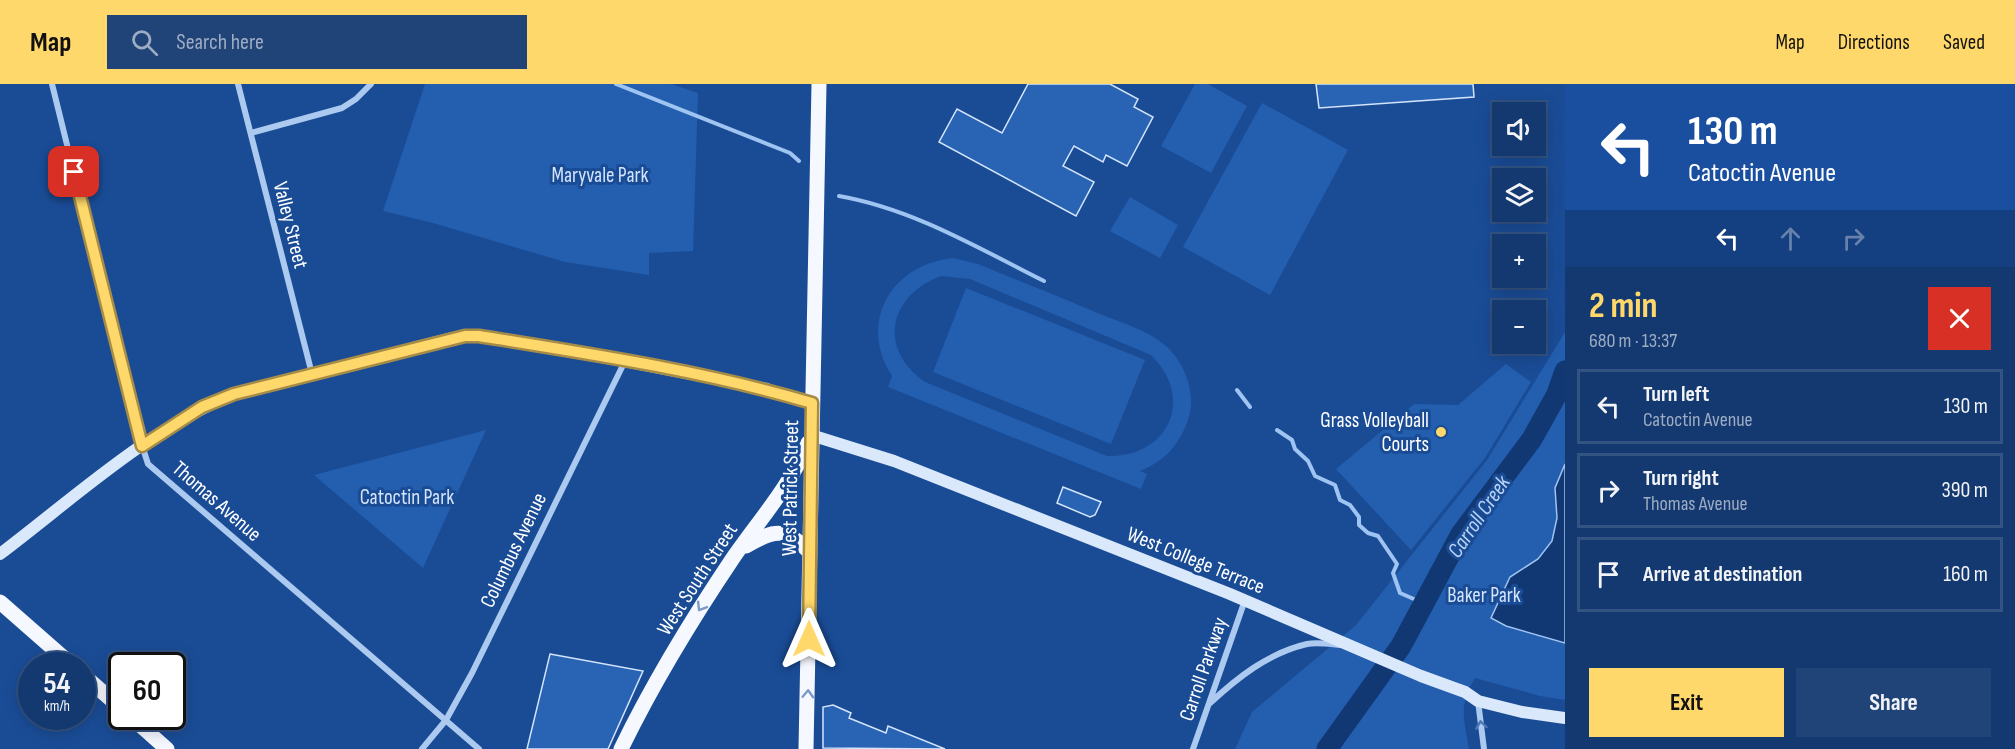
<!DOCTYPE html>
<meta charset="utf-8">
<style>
body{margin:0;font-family:"Sofia Sans Condensed",sans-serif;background:#214478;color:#f1f3f6;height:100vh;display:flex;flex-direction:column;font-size:22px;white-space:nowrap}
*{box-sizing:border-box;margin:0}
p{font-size:20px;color:#9dacc3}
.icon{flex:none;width:33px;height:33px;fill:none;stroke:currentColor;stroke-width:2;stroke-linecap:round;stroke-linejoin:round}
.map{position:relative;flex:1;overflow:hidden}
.sheet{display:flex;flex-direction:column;background:#143970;width:450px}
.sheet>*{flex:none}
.top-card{background:#1a4fa0;color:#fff;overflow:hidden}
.buttons{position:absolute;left:1492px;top:18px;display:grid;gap:12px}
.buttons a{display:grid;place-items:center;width:54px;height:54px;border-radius:0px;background:#143970;box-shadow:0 3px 15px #0003,0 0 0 2px #335383;font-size:30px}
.speed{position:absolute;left:18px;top:568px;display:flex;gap:12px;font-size:30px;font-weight:700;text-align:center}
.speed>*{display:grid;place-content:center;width:78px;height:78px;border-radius:50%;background:#143970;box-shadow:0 3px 15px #0003,0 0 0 2px #335383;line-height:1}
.speed small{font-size:15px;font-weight:400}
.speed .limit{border:3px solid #111;border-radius:9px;background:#fff;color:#111}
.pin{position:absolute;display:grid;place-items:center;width:51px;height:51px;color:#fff;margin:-26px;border-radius:12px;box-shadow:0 3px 9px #0006}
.me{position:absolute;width:66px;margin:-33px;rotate:0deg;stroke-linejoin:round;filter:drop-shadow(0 0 4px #0008)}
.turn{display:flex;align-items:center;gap:21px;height:126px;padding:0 24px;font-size:27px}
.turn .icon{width:78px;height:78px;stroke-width:2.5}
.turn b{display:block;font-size:42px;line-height:51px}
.lanes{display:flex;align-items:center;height:57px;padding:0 24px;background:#0003;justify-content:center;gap:30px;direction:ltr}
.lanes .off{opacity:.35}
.round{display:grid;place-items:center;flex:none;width:63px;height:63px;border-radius:0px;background:#214478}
.head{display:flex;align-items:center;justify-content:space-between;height:102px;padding:0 24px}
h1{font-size:36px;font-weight:700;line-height:45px;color:#ffd86b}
.button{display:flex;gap:12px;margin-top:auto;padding:12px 24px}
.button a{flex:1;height:69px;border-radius:0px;background:#ffd86b;color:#111;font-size:24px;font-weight:700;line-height:69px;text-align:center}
.button a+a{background:#214478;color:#f1f3f6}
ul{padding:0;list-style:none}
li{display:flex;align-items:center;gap:18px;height:75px;margin:0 12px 9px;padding:0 12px;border:3px solid #335383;border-radius:0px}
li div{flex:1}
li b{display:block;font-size:22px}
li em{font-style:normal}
header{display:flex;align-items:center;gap:36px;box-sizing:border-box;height:84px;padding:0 30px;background:#ffd86b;color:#111}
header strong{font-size:28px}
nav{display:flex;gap:33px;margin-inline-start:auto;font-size:21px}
.search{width:420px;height:54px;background:#214478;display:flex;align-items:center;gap:15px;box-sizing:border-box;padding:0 21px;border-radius:0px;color:#9dacc3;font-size:22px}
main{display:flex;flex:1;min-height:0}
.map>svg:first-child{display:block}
.green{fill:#235eaf;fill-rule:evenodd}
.water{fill:#113873;stroke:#9fc4f2;stroke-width:1.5}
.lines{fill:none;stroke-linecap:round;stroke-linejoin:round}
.stream{stroke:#9fc4f2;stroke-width:4}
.river{stroke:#113873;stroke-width:21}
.building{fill:#2963b4;stroke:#d3e4fb;stroke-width:1.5}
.street{stroke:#acc9f0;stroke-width:6}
.secondary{stroke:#dae8fb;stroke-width:12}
.primary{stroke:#f5f9ff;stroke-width:15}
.oneway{stroke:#7d9ac5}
.oneway2{stroke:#4d78b6}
.route-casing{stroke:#a68c46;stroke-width:15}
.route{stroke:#ffd86b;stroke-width:10}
.poi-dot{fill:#ffd86b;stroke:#1a4c96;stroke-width:2}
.labels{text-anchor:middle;stroke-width:6;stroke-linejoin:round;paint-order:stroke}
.park-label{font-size:21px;fill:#d3e4fb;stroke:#1a4c96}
.street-label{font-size:21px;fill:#fff;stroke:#1a4c96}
.poi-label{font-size:21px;fill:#fff;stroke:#1a4c96;text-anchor:end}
.water-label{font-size:22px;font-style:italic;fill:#b9d3f7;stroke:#1a4c96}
</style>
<header>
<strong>Map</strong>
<div class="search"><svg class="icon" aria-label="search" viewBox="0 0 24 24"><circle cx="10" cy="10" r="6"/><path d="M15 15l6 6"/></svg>Search here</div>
<nav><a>Map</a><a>Directions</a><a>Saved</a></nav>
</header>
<main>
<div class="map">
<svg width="1565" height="665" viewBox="0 0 1565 665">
<rect width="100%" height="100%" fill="#1a4c96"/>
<path class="green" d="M425,0H671L698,9L693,167L649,169V191L565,178L433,139L383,127Z
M1195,0H1208L1247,22L1211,89L1161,62Z
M1262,19L1348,66L1270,211L1183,163Z
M1130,113L1178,141L1160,174L1110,147Z
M953,174L978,180C1019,197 1060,213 1100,230C1122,239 1148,246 1166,262C1185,279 1197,310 1188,336C1179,361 1165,377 1140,387L1147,390L1141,405L888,303L892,292C857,238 892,180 953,174ZM941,192L970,195L1151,271C1196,315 1168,374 1107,372L925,298C877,265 889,211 941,192Z
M966,204L1145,276L1111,360L933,288Z
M1565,248V616L1540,612L1475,594C1458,622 1464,634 1469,665H1235L1252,628L1356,541L1487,376Z
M1506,280L1531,298L1485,374L1411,466L1336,385L1414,320L1458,321Z
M486,346L423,484L314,391Z"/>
<path class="water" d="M1565,380V559L1506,542L1491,534L1510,493L1538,475L1552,457L1557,434L1555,404Z"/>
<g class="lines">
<path class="stream" d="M616,0L790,69L799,77
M839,112C913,125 978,164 1044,197
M1237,306L1250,323
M1277,346L1292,356L1295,365L1308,377L1315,392L1335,401L1340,416L1350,421L1359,433V441L1368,449L1378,452L1397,480L1393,489L1400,509L1423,519"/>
<path class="river" d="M1327,665L1401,562L1461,450L1532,355L1557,310L1565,287"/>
</g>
<path class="building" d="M1028,0H1110L1138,15L1134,23L1153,33L1127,82L1106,71L1103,78L1074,62L1063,82L1094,98L1076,132L939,58L957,25L1002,49Z
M1316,0H1473L1474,13L1319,24Z
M1063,403L1101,418L1095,431L1090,433L1057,419Z
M550,570L643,587L608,665H527Z
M833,621L851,629L849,634L886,649L888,642L945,665L823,664V623Z"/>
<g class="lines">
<path class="street" d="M52,0L139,352L148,380L479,665
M238,0L312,290
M251,49L342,24L356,15L371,0
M767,305L812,319
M1478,617L1484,665
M1209,620C1237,594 1268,569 1307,560C1317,558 1329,560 1340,561
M422,665L446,636L472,589L625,277
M1193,665L1245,516"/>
<path class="secondary" d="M811,351L894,377L1230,510L1421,592L1465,608L1478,617L1522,628L1565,634
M0,470C74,414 147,346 234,310L452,254L479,252L625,277L767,305"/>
<path class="primary" d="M746,462C775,445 786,443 810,469
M0,518L73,582
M82,590L122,625
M131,633L167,665
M621,665C653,599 692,535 733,474C760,435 789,404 808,359
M806,665L819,0"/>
</g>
<defs><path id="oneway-chevron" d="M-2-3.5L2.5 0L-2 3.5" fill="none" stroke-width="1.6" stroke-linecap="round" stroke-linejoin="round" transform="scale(1.5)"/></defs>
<g class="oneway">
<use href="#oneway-chevron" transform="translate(701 523) rotate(122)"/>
<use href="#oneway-chevron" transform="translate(808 610) rotate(-88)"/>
</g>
<use class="oneway2" href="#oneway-chevron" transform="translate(1481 641) rotate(-98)"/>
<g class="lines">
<g class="route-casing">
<path id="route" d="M74,88L142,362L202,323L234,310L465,252H479C591,270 704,287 812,319L809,555"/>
</g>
<use href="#route" class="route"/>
</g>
<circle class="poi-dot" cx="1441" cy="348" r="6"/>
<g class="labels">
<g class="park-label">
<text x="600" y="98">Maryvale Park</text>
<text x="407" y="420">Catoctin Park</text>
<text x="1484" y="518">Baker Park</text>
</g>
<g class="street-label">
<text transform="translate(291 141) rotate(76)" y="7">Valley Street</text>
<text transform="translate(790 404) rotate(-89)" y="7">West Patrick Street</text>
<text transform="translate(217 417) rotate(41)" y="7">Thomas Avenue</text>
<text transform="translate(513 466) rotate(-64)" y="7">Columbus Avenue</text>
<text transform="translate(1196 476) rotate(22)" y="7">West College Terrace</text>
<text transform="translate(697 495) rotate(-57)" y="7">West South Street</text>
<text transform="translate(1203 585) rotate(-71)" y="7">Carroll Parkway</text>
</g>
<g class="poi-label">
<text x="1429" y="343">Grass Volleyball<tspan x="1429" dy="24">Courts</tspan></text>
</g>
<g class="water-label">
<text transform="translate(1478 432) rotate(-56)" y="8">Carroll Creek</text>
</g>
</g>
</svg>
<div class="buttons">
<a><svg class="icon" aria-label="sound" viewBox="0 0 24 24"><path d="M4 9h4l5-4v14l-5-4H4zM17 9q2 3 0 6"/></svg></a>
<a><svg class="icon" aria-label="layers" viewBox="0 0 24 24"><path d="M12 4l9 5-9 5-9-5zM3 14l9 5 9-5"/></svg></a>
<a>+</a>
<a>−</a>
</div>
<div class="speed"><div>54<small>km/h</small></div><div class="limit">60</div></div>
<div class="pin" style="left:74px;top:88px;background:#d93025"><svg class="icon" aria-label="arrive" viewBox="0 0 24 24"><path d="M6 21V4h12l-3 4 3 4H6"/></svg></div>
<svg class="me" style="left:809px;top:555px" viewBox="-20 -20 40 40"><path d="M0-17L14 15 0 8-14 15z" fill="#ffd86b" stroke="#fff" stroke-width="4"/></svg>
</div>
<section class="sheet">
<div class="top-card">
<div class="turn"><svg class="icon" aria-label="left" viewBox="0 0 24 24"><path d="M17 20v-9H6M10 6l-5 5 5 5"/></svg><div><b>130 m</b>Catoctin Avenue</div></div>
<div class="lanes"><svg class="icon" aria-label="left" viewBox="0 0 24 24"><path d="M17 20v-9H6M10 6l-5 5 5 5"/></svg><svg class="icon off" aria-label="ahead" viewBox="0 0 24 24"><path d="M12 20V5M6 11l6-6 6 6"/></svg><svg class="icon off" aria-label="right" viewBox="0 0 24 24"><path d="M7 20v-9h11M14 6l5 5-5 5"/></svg></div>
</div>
<div class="head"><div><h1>2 min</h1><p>680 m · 13:37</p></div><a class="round" style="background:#d93025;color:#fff"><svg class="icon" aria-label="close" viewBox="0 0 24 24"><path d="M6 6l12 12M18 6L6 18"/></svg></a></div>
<ul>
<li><svg class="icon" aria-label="left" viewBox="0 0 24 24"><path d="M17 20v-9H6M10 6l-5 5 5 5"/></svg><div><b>Turn left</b><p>Catoctin Avenue</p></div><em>130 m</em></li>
<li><svg class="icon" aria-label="right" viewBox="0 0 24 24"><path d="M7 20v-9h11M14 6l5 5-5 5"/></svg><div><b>Turn right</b><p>Thomas Avenue</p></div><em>390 m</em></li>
<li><svg class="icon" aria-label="arrive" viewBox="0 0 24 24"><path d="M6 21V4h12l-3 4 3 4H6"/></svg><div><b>Arrive at destination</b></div><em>160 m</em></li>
</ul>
<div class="button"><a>Exit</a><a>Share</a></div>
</section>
</main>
